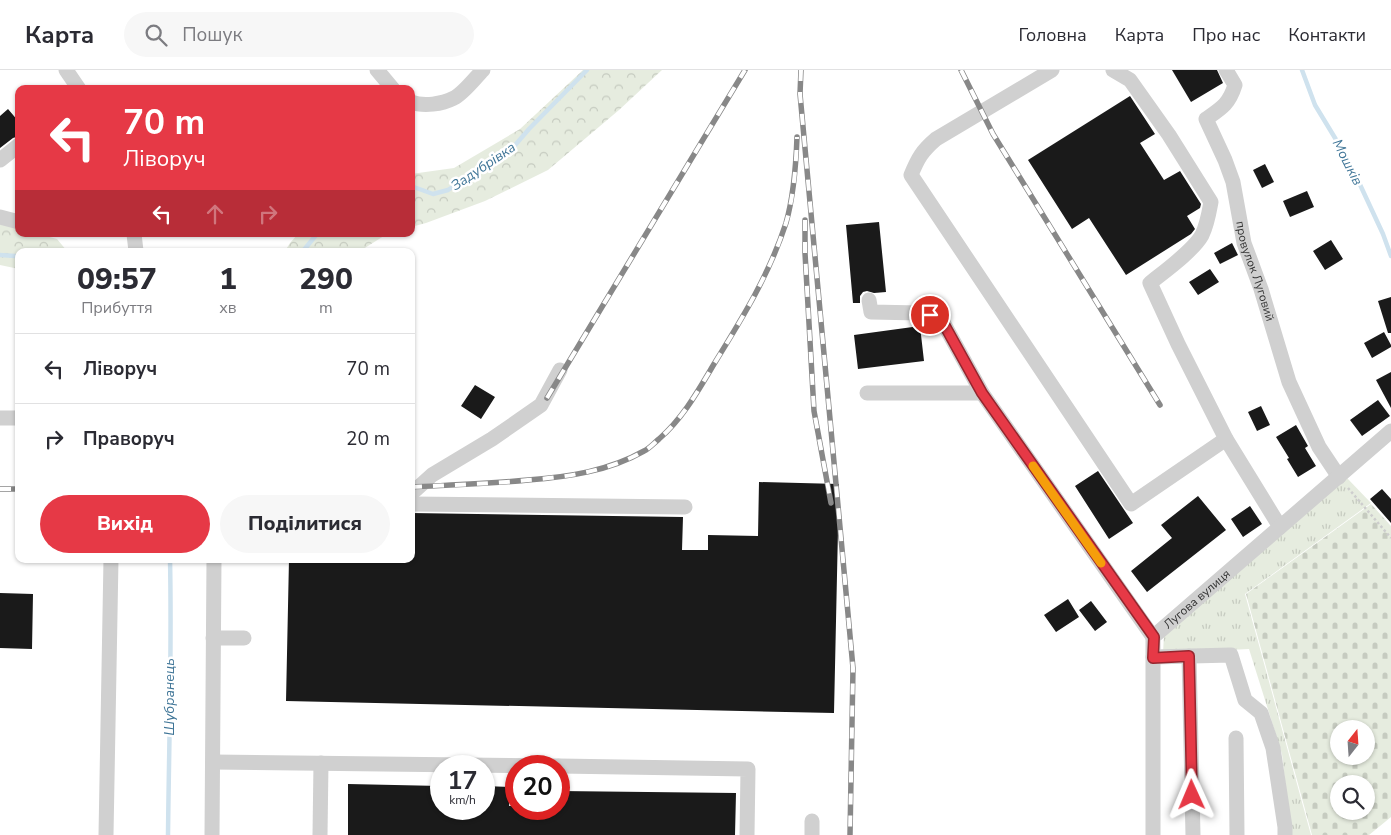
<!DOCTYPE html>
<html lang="uk">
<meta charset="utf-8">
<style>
body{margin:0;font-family:"Nunito Sans",sans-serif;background:#f7f7f7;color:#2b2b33;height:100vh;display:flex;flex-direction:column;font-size:19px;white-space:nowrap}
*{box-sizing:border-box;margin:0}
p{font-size:16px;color:#7c7c81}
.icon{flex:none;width:28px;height:28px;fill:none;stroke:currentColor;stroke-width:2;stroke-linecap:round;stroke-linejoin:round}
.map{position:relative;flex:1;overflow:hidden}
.drawer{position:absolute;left:15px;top:178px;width:400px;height:315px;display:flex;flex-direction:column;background:#fff;border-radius:10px;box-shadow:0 1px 4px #0004}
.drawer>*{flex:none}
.top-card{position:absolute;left:15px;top:15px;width:400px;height:152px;border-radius:10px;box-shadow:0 1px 4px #0004;background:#e63946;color:#fff;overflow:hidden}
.needle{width:32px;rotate:17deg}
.fabs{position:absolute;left:1330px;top:650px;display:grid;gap:10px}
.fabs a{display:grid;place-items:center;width:45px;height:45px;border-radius:50%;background:#fff;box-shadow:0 1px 4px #0004;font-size:25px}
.speed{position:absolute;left:430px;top:685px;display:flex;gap:10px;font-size:25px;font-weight:700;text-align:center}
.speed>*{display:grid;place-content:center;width:65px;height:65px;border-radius:50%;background:#fff;box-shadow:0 1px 4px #0004;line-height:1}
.speed small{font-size:12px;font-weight:400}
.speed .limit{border:8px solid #d22;background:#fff;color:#111}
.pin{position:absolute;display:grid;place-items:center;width:42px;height:42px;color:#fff;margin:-21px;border:2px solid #fff;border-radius:50%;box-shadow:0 1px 5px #0007}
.me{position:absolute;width:55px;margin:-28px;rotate:359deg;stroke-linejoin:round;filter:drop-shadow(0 0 4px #0008)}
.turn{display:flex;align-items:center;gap:18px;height:105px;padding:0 25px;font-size:22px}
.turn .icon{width:65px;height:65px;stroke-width:2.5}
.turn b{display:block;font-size:35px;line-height:42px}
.lanes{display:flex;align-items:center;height:48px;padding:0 25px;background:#0003;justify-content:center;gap:25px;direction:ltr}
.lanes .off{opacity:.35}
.eta{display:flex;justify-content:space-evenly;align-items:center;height:85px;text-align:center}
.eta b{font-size:30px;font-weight:800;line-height:35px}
.button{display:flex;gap:10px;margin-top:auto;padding:10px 25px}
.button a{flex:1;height:58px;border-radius:30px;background:#e63946;color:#fff;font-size:20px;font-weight:800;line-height:58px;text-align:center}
.button a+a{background:#f7f7f7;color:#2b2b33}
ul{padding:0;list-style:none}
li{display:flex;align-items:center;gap:15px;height:70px;padding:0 25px;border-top:1px solid #e1e1e2}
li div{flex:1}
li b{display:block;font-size:19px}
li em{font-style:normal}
header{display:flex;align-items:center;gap:30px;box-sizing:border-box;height:70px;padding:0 25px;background:#fff;border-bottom:1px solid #e1e1e2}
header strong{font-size:24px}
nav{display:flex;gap:28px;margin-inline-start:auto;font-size:18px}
.search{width:350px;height:45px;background:#f7f7f7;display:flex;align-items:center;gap:12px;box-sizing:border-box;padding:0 18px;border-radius:28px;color:#7c7c81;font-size:19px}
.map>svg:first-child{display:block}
.grass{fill:url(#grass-tufts)}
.forest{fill:url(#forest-crowns)}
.cemetery{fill:url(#cemetery-stones);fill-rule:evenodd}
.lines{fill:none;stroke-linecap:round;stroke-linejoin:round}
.stream{stroke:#cfe2ee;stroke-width:4.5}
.building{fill:#1a1a1a}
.path{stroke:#cdcdcd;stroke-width:2.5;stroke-dasharray:2.5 2.5;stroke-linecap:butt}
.minor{stroke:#d0d0d0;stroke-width:15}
.rail-casing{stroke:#888;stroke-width:5.5}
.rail{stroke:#fff;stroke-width:4;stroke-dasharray:11;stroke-linecap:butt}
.route-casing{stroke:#96252e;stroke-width:12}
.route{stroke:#e63946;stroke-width:9}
.slow{stroke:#f59e0b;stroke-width:9}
.labels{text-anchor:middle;stroke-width:5;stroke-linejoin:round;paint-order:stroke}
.street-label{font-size:12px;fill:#333;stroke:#fff}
.water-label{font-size:14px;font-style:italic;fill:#3f7597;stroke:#fff}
</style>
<header>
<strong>Карта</strong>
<div class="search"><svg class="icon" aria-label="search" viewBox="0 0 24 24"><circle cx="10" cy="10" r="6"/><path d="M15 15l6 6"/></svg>Пошук</div>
<nav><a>Головна</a><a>Карта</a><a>Про нас</a><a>Контакти</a></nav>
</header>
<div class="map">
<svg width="1391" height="765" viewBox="0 0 1391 765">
<defs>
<pattern id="grass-tufts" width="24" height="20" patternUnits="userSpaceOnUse" patternTransform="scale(1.25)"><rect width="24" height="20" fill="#e6ecdf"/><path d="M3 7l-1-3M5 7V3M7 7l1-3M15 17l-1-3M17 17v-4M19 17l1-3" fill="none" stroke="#c6cbc0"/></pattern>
<pattern id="forest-crowns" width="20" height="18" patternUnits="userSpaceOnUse" patternTransform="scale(1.25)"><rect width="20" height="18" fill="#e6ecdf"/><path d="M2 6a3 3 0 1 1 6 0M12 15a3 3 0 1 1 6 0" fill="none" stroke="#c6cbc0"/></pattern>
<pattern id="cemetery-stones" width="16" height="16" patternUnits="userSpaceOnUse" patternTransform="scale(1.25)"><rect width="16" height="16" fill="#e6ecdf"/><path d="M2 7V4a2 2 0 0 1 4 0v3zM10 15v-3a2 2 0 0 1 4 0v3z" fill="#c6cbc0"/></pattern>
</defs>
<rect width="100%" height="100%" fill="#fff"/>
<path class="grass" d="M1347,408L1371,433L1245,524L1311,765H1291L1282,684L1249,579L1163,583L1164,565Z"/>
<path class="forest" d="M583,0H662L619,40L548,100L485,131L426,153L411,157V104L454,98L520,59Z
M0,154L19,159V164H38L57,169L67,181H19V199L0,195Z
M298,164H387L360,181H285L290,173Z"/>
<path class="cemetery" d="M1371,434L1391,456V747L1369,765H1312L1246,524ZM1339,659H1366V686H1339ZM1339,714H1366V741H1339Z"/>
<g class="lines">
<path class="stream" d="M1302,0L1315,35L1349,91L1383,164L1391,186
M411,116L433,124L448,120L487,94L510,81L529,59L587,0
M303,181L317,164
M0,185L15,186L19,188
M168,765C169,673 172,581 170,489"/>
</g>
<path class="building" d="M1172,0H1217L1223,13L1191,32Z
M1130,26L1155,64L1140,73L1164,110L1180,101L1201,134L1200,138L1187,146L1195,159L1191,164L1126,205L1089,148L1072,159L1028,90Z
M8,39L19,52V66L13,68L0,78V46Z
M1265,94L1274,112L1262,118L1253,100Z
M1307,121L1314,137L1290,147L1283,131Z
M879,152L886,222L874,223L867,221L863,222L860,226V233H853L846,155Z
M1331,170L1343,189L1325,200L1313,181Z
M1232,173L1238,185L1220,194L1214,183Z
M1210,199L1219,212L1198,225L1189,212Z
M1391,227V263H1388L1378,231Z
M920,256L924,291L858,299L854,265Z
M1384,262L1391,275V277L1372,288L1364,273Z
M1391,302V338L1376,310Z
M475,315L495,327L481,349L461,336Z
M1378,330L1390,346L1362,366L1350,350Z
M1261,336L1270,355L1257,361L1248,342Z
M1296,355L1308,376L1305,378L1316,396L1298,407L1287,389L1289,388L1276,367Z
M1098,401L1133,453L1109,469L1075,416Z
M759,412L839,414L834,643L286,631L289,489H411V443L683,447L682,480H708V465L758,466Z
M1382,419L1391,429V453L1370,429Z
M1198,426L1226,460L1147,522L1131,501L1172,468L1161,455Z
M1250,436L1262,454L1243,467L1231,449Z
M0,523L33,524L32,579L0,578Z
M1068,529L1079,547L1056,562L1044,545Z
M1091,531L1107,552L1095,561L1079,540Z
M348,714L441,716V739H484V716L510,717L509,736H516V739H559V721L736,723L735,765H348Z"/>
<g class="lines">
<path class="path" d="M1348,418L1391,468"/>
<g class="minor">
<path d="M66,0L79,19"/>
<path d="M377,0L393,19"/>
<path d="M1052,0L936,69C922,81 918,88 911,105L1131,434L1226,369"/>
<path d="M1113,0L1130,10L1169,65L1211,132C1209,143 1207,155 1202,165C1193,181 1165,201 1150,213L1178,274L1226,369L1280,457"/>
<path id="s1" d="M1226,0L1235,15C1229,34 1222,38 1206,49L1225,90L1233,112L1244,173L1261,219L1289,312L1319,377L1339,407"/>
<path d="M411,32C424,37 442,34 454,28C463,24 476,7 483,0"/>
<path d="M0,90L19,75"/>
<path d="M0,147L19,152"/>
<path d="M134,164L136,181"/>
<path d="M867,323H982L940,247L920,243L871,242L869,230"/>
<path d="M982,323L1153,567"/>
<path d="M0,348H19"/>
<path d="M411,424L432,405L492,369L541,335L560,300"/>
<path d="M411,434L685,437"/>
<path d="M213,568H244"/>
<path d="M1189,586L1193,765"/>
<path d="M1153,587L1231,585L1245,630L1261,643L1273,678L1285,757V765"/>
<path d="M1236,668L1237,765"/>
<path d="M213,692L558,696"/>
<path d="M559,696L748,699L747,765"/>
<path d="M106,765L111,489"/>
<path d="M212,765L214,489"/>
<path d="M320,765L321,693"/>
<path d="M812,765V751"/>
<path id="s2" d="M1153,765V567L1391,361"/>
</g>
<g class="rail-casing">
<path id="rail" d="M801,0L800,24L853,598L850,765
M961,0L993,64L1160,335
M805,150V183L814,341L831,433
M547,328L745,0
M411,417C450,415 489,414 528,410C568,407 609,401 644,381C650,378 654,373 659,369C683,348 698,321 714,294C743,247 769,205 786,153C794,125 796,95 797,67
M0,419H19"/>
</g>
<use href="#rail" class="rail"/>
</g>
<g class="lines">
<g class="route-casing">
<path id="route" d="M930,245L940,247L982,323L1154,567L1153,588L1189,586L1192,725"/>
</g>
<use href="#route" class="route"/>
<path class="slow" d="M1033,396L1101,493"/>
</g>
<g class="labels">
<g class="street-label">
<text dy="4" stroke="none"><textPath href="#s1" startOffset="224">провулок Луговий</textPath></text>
<text dy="4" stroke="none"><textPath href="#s2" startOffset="256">Лугова вулиця</textPath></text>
</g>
<g class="water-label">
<text transform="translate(1348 92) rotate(63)" y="5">Мошків</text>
<text transform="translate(483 96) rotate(-34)" y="5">Задубрівка</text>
<text transform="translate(169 627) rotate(-90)" y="5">Шубранець</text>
</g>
</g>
</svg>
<div class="fabs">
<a><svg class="needle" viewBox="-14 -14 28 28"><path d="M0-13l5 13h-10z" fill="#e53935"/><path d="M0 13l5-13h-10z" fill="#7c7c81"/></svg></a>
<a><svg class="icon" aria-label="search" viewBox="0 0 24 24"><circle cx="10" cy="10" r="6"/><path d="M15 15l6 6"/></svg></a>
</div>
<div class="speed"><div>17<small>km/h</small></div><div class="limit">20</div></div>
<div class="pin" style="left:930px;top:245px;background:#d93025"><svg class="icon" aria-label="arrive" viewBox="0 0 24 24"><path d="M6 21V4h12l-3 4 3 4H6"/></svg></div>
<svg class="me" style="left:1192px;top:725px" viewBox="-20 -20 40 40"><path d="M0-17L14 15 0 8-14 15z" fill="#e63946" stroke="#fff" stroke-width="4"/></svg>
<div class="top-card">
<div class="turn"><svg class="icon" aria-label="left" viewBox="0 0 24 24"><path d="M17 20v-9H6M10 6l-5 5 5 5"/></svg><div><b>70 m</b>Ліворуч</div></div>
<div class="lanes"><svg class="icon" aria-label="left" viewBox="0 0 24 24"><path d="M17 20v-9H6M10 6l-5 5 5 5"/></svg><svg class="icon off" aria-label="ahead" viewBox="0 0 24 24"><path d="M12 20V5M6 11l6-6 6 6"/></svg><svg class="icon off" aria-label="right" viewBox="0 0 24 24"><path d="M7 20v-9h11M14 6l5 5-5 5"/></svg></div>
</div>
<section class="drawer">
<div class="eta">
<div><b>09:57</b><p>Прибуття</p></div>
<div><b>1</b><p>хв</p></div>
<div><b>290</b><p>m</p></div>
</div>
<ul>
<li><svg class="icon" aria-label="left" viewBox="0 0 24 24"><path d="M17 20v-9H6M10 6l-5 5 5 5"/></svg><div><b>Ліворуч</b></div><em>70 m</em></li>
<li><svg class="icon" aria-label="right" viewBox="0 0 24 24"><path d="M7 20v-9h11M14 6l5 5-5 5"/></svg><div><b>Праворуч</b></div><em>20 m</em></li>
</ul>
<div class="button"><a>Вихід</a><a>Поділитися</a></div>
</section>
</div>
